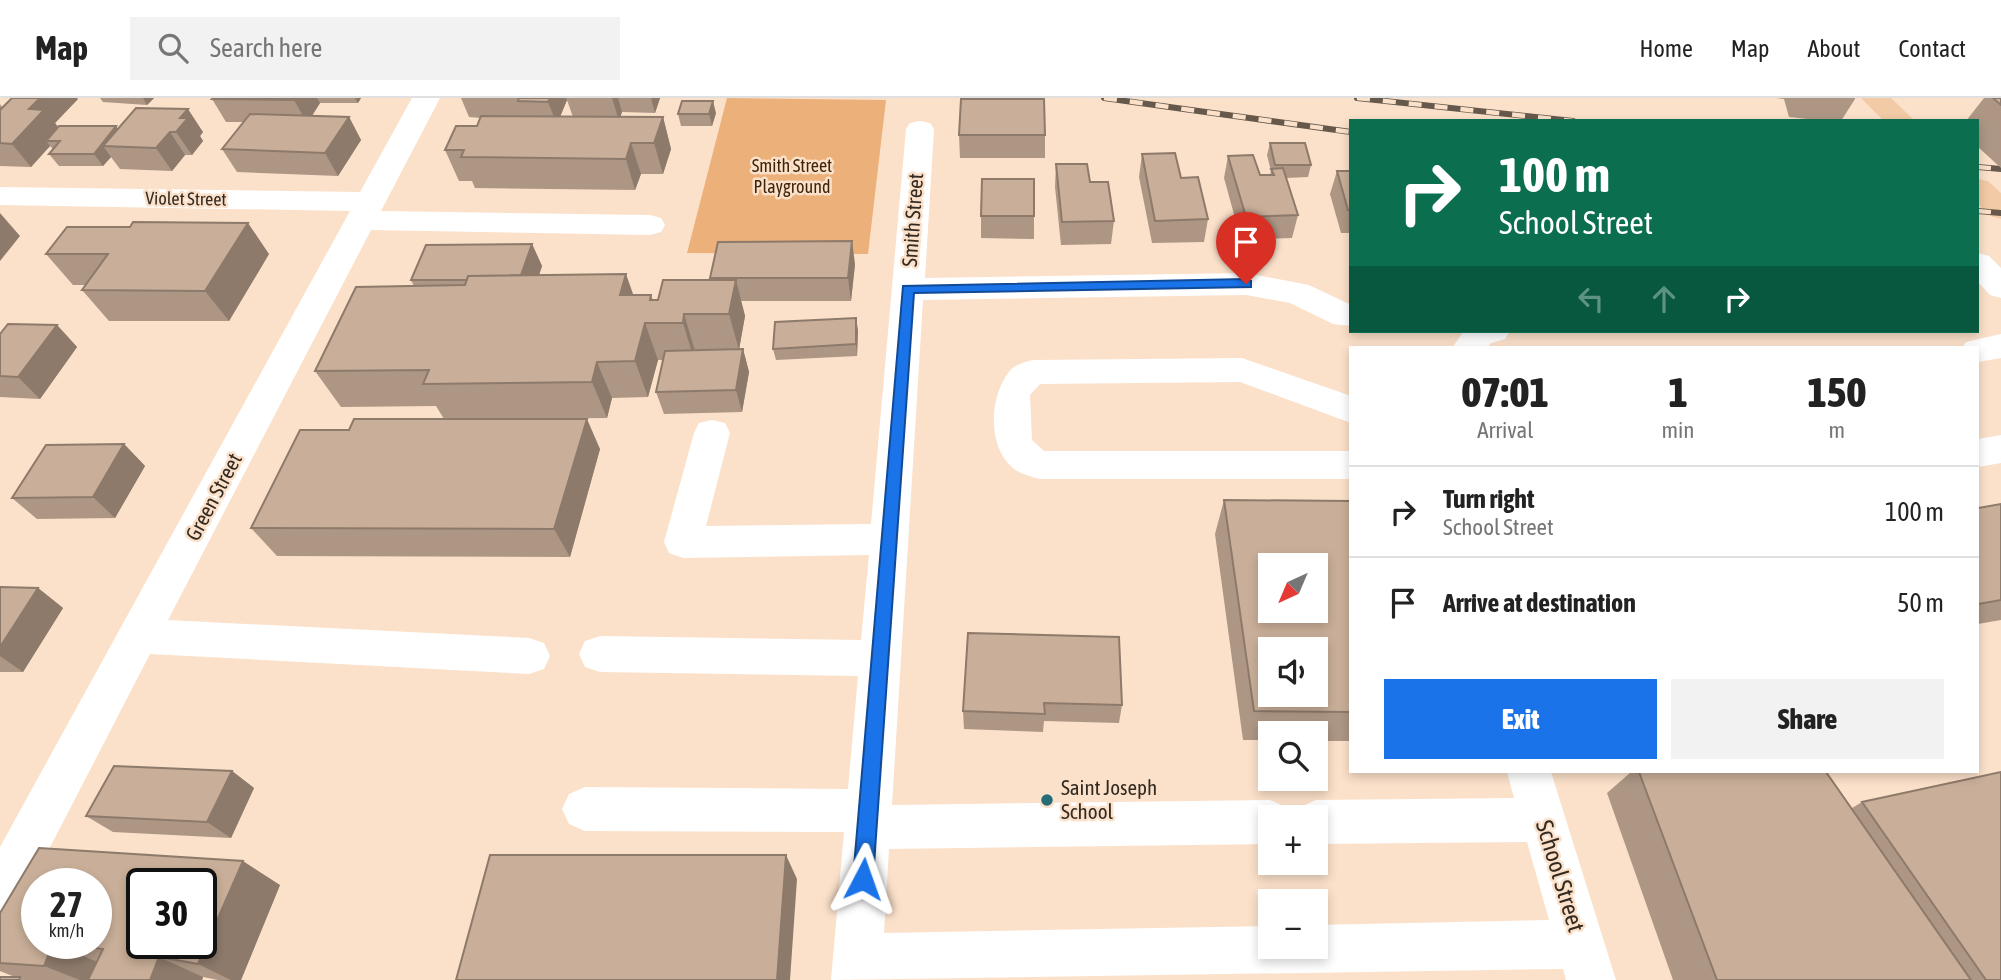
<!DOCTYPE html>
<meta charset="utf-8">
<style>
body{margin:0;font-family:"Asap Condensed",sans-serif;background:#f2f2f2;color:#222;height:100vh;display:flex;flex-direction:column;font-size:26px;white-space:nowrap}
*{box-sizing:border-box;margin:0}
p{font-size:23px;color:#767676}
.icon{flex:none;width:38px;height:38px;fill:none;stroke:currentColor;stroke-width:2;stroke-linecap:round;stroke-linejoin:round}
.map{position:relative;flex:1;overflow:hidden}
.side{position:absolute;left:1349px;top:248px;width:630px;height:427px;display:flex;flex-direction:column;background:#fff;border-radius:0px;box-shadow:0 4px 10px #0003}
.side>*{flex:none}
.banner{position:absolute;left:1349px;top:21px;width:630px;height:214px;border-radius:0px;box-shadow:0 4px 10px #0003;background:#0b6e4f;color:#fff;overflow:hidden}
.needle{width:46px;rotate:224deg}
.controls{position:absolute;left:1258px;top:455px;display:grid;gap:14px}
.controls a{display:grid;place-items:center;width:70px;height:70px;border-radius:0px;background:#fff;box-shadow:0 4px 10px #0003;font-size:35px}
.speed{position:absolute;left:21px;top:770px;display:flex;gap:14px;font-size:35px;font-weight:700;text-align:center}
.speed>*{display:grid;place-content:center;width:91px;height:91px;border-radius:50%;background:#fff;box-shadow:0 4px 10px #0003;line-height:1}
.speed small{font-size:18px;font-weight:400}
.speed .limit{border:4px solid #111;border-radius:10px;background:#fff;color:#111}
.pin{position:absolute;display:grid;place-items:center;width:60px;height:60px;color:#fff;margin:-72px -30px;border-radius:50% 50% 50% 0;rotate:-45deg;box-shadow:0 0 7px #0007}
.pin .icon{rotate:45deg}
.me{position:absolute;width:77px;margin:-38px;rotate:4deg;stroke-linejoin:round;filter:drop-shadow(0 0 5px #0008)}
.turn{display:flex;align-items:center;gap:24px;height:147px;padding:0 35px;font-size:32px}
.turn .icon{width:91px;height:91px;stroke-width:2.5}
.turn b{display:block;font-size:49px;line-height:60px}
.lanes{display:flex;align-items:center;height:66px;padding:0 35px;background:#0003;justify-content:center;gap:35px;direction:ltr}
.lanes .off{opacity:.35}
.eta{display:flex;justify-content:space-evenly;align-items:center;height:119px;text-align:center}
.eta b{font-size:42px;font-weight:800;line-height:49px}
.button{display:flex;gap:14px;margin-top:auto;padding:14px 35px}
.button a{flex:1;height:80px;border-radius:0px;background:#1a73e8;color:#fff;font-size:28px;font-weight:800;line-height:80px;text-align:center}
.button a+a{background:#f2f2f2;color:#222}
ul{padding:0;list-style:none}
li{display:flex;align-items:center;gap:21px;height:91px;padding:0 35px;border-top:2px solid #e0e0e0}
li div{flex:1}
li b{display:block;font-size:26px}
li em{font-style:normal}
header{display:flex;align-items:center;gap:42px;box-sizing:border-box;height:98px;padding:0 35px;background:#fff;border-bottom:2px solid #e0e0e0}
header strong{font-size:33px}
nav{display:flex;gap:38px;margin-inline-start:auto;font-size:24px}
.search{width:490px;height:63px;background:#f2f2f2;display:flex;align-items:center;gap:18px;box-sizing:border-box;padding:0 24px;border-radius:0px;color:#767676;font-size:26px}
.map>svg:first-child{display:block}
.green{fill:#ecb07a}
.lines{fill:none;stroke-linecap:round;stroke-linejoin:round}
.minor{fill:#fff;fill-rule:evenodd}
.major{fill:#f2caa5;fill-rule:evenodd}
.rail-casing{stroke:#66594c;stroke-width:6}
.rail{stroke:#fbe1ca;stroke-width:4.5;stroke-dasharray:13;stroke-linecap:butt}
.wall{fill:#ad9684;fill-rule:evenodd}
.shaded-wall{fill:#8d7a6b}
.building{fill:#c9af99;stroke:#8d7a6b;stroke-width:2;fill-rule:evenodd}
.route{fill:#1a73e8;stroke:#114b97;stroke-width:2}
.poi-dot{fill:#246c78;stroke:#fbe1ca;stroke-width:2.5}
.labels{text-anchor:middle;stroke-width:5;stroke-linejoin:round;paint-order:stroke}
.far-park-label{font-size:18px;fill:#3e240a;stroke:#fbe1ca}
.far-street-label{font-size:18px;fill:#332a21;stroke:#fbe1ca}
.street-label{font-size:21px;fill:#332a21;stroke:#fbe1ca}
.poi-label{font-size:21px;fill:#332a21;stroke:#fbe1ca;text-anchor:start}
.near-street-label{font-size:24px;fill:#332a21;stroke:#fbe1ca}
</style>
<header>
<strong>Map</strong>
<div class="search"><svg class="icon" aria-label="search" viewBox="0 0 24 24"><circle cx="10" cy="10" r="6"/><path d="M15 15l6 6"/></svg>Search here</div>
<nav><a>Home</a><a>Map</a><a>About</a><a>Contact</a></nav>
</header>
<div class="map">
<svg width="2001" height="882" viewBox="0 0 2001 882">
<rect width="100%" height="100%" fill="#fbe1ca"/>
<path class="green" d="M727,0L886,2L868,156L687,155Z"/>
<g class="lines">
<path class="minor" d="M412,0H440L381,113L650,117L661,120L665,127L661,134L650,137L371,132L168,522L529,540L544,545L550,558L544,571L529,576L150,556L17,813L0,820V749L350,113L0,107V89L360,94Z
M920,23L930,25L934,31L925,180L1246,175L1309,187L1351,207V228L1333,226L1290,205L1246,197L923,202L892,707L1270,702L1286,709L1291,719H1270V746L889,751L884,835L1270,828V849H1316V827L1549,822L1527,744L1316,746V719H1295L1300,709L1316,702L1514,700L1507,674H1551L1616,882H1566L1563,871L831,882L844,734L585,733L569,726L562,711L569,696L585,689L848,691L858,578L600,574L585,569L579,556L585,543L600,538L861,542L869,457L683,460L669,455L664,444L694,335L699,325L712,322L725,325L730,335L706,428L871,426L906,31L910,25Z
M1978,155L1989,158L2001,170V200L1990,197L1978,184Z
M1464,233H1510L1505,241L1491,245L1487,250H1452Z
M2001,236V260L1978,264V250H1962L1966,244Z
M1242,260L1351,298V325L1240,284L1040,286L1030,297L1032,342L1044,353H1351V381H1040C1032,379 1021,376 1014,371C987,350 989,299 1009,274C1014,267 1024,264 1033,262Z
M2001,337V365L1978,369V341Z"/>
<path class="major" d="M1861,0H1891L1915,23H1884Z
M1978,81L1988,83L2001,95V121L1990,118L1978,106Z"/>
<g class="rail-casing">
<path id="rail" d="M1104,0L1351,34
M1357,0L1573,23
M1978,69L2001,71
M1978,113L2001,115"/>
</g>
<use href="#rail" class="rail"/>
</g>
<path class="wall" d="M100,0H154L147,7L103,4Z
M213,0H361L358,5H320L312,18L349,19L361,42L338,78L237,74L222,51L244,24H226L212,1Z
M461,0H660L655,15L622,14L620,19H663L671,51L663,76H641L635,92L475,90L472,83H459L445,52L477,28L481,20L469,19ZM567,2L573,19H560Z
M1776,0H1855V1L1841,23H1826L1789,19L1784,1Z
M1984,0H2001V70L1978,49V23H1966Z
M78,1L55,25L58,29L116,28L118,31L203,34L200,38L203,43L192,57H185L172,73L120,71L111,59L103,68H59L49,56L53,51L50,48L31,69L0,68V6L2,9Z
M716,15L712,28H681L678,16Z
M959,37H1045V60H960Z
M1270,45L1311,67L1308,79L1286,80L1298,117L1292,140L1241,142L1224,80L1228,58L1260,77H1270L1271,73L1267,57Z
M1142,56L1181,80L1208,121L1204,144L1152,145L1139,79Z
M1056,66L1090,84L1114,123L1111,146L1061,147L1055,89Z
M1337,73H1351V135H1341L1330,96Z
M981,118H1034V141L981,140Z
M532,146L542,168L539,177L633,197H651L653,202H658L711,182L710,180L855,166L851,203H741L745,218L739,251H743L749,274L742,314L664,316L656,294L663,262H658L648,299L612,300L607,320L509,321L600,351L570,459L277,458L251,430L349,332L444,321L436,308L341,309L315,273L414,188L411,182Z
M46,156H269L229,223H109L82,192L86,187H73Z
M57,227L77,249L40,301L0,299V236Z
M858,232L857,258L776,262L773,251Z
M124,346L145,368L115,420L37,421L12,400Z
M1224,402L1351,403V643H1316V635H1270V642H1243L1215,436Z
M2001,406V522L1978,526V410Z
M0,489L38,490L63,510L23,574H0Z
M968,535L1122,607L1119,625L1044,623L1043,634L964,631L963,613Z
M232,673L254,690L231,740L113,734L86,718Z
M1631,674H1826L1852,710L1862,704L2001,882H1673L1607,695Z
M280,787L241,882H218L203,879L202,882H0L15,879L0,873V815Z"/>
<path class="shaded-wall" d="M40,0H77L78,1L55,25L62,34L46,43L50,48L31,69L12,46L29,11Z
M143,0H154L147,7Z
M295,0H317L320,5L307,25L294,2Z
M355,0H361L358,5Z
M550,0H568H566L567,2L557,26L548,4Z
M612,0H618L622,14L619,23Z
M651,0H660L655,15Z
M713,3L716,15L712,28L709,16Z
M188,11L203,34L200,38L203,43L192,57L176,34L180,20Z
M349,19L361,42L338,78L325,55Z
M663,19L671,51L663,76L654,45Z
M116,28L125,41L103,48L111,59L103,68L94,56Z
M170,34L185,57L172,73L156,50Z
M631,45L641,76L635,92L626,61Z
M0,115L20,138L0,163Z
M248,125L269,156L229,223L205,193Z
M852,143L855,166L851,203L848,180Z
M532,146L542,168L530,204L520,181Z
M626,176L639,213L620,197Z
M736,182L745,218L739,252L729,216Z
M684,216L695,253L694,261L683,225Z
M856,220L858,232L857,258L856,246Z
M645,225L658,262L648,299L635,263Z
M57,227L77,249L40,301L18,279Z
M743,251L749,274L742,314L736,292Z
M597,264L612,300L607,320L592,284Z
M587,321L600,351L570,459L554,431Z
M124,346L145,368L115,420L93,399Z
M38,490L63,510L23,574L0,558V549Z
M232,673L254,690L231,740L207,724Z
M786,757L797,781L790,882H777Z
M243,763L280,787L241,882H231L198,866Z
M53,845L102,866L96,882H80L44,868Z
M159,859L203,879L202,882H150Z"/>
<path class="building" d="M12,0H40L29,11L44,12L12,46L0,45V12Z
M213,0H295L294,2L212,1Z
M519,0H550L548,4L518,3Z
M1993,0H2001V7Z
M961,1H1044L1045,37H959Z
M682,3H713L709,16H678Z
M136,10L188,11L180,20H188L176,34H170L156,50L103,48Z
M250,16L349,19L325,55L222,51Z
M481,18L663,19L654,45H631L626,61L461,59L464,52H445L456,28H477Z
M59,28H116L94,56H49L60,43H46Z
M1270,45H1305L1311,67H1275Z
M1175,55L1181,80L1198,79L1208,121L1155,123L1142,56Z
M1253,57L1260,77H1274L1271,71L1283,70L1298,117L1246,119L1228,58Z
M1056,66H1087L1090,84H1108L1114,123L1062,124Z
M1337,73H1351V112H1348Z
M982,81H1034V118H981Z
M133,124L248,125L205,193L82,192L108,156H46L67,129H130Z
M852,143L848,180H710L718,144Z
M532,146L521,177L468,178L467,182H411L426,147Z
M626,176L620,197H651L650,202H658L663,182H736L729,216H684L683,225H645L635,263L597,264L592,284L423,286L429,272L315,273L356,189L465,187L468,178Z
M856,220V246L773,251L775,224Z
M8,226L57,227L18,279L0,278V236Z
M743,251L736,292L656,294L665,253Z
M354,321H587L554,431L251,430L300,332H349Z
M124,346L93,399L12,400L46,347Z
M1224,402L1351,403V614L1254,613ZM1270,467H1316V513H1270ZM1270,551H1316V597H1270Z
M2001,406V502L1978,506V410Z
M0,489L38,490L0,549Z
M968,535L1119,539L1122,607L1044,605L1045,616L963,613Z
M114,668L232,673L207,724L86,718Z
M1639,674H1826L1971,882H1717Z
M2001,674V882H1986L1862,704Z
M39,750L243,763L198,866L159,859L150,882H88L103,851L55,845H96V786H37V845H53L44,868L0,865V815ZM142,786H201V845H142Z
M490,757H786L777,882H456Z
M0,879H20L19,882H0Z"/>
<path class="route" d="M1246,181L1251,183V189L914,195L873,781L870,788L863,791L856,788L853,781L903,188Z"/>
<circle class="poi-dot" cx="1047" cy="702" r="7"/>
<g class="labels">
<g class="far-park-label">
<text x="792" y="74">Smith Street<tspan x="792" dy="21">Playground</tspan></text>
</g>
<g class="far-street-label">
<text transform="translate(186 101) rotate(1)" y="6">Violet Street</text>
</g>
<g class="street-label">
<text transform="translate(913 122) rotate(-86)" y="7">Smith Street</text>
<text transform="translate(214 399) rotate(-62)" y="7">Green Street</text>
</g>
<g class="poi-label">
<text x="1061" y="697">Saint Joseph<tspan x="1061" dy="24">School</tspan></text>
</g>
<g class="near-street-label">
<text transform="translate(1560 778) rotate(73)" y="8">School Street</text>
</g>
</g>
</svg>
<div class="controls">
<a><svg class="needle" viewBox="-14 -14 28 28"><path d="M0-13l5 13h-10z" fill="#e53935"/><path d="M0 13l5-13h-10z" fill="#767676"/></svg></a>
<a><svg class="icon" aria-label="sound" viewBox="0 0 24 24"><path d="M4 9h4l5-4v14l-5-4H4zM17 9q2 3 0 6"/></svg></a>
<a><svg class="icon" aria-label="search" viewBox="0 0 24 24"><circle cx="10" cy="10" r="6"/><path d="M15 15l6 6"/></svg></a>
<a>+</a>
<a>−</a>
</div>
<div class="speed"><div>27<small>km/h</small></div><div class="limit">30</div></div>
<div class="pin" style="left:1246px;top:186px;background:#d93025"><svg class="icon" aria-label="arrive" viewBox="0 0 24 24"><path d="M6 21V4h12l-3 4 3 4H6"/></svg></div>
<svg class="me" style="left:863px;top:781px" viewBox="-20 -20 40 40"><path d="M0-17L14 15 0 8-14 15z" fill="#1a73e8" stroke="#fff" stroke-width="4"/></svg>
<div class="banner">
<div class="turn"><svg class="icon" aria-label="right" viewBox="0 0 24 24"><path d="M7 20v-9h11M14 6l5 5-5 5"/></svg><div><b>100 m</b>School Street</div></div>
<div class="lanes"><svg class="icon off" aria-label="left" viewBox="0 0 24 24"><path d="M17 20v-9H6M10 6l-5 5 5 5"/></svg><svg class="icon off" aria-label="ahead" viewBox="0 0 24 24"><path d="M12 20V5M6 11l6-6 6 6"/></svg><svg class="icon" aria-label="right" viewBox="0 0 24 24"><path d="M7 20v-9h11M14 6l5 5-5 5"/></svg></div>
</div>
<section class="side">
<div class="eta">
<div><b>07:01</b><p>Arrival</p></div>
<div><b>1</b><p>min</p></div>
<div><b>150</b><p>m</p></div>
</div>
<ul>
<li><svg class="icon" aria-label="right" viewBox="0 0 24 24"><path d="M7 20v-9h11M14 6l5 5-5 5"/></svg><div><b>Turn right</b><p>School Street</p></div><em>100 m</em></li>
<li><svg class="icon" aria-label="arrive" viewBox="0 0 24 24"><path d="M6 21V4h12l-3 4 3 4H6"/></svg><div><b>Arrive at destination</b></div><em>50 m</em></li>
</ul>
<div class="button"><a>Exit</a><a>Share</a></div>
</section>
</div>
